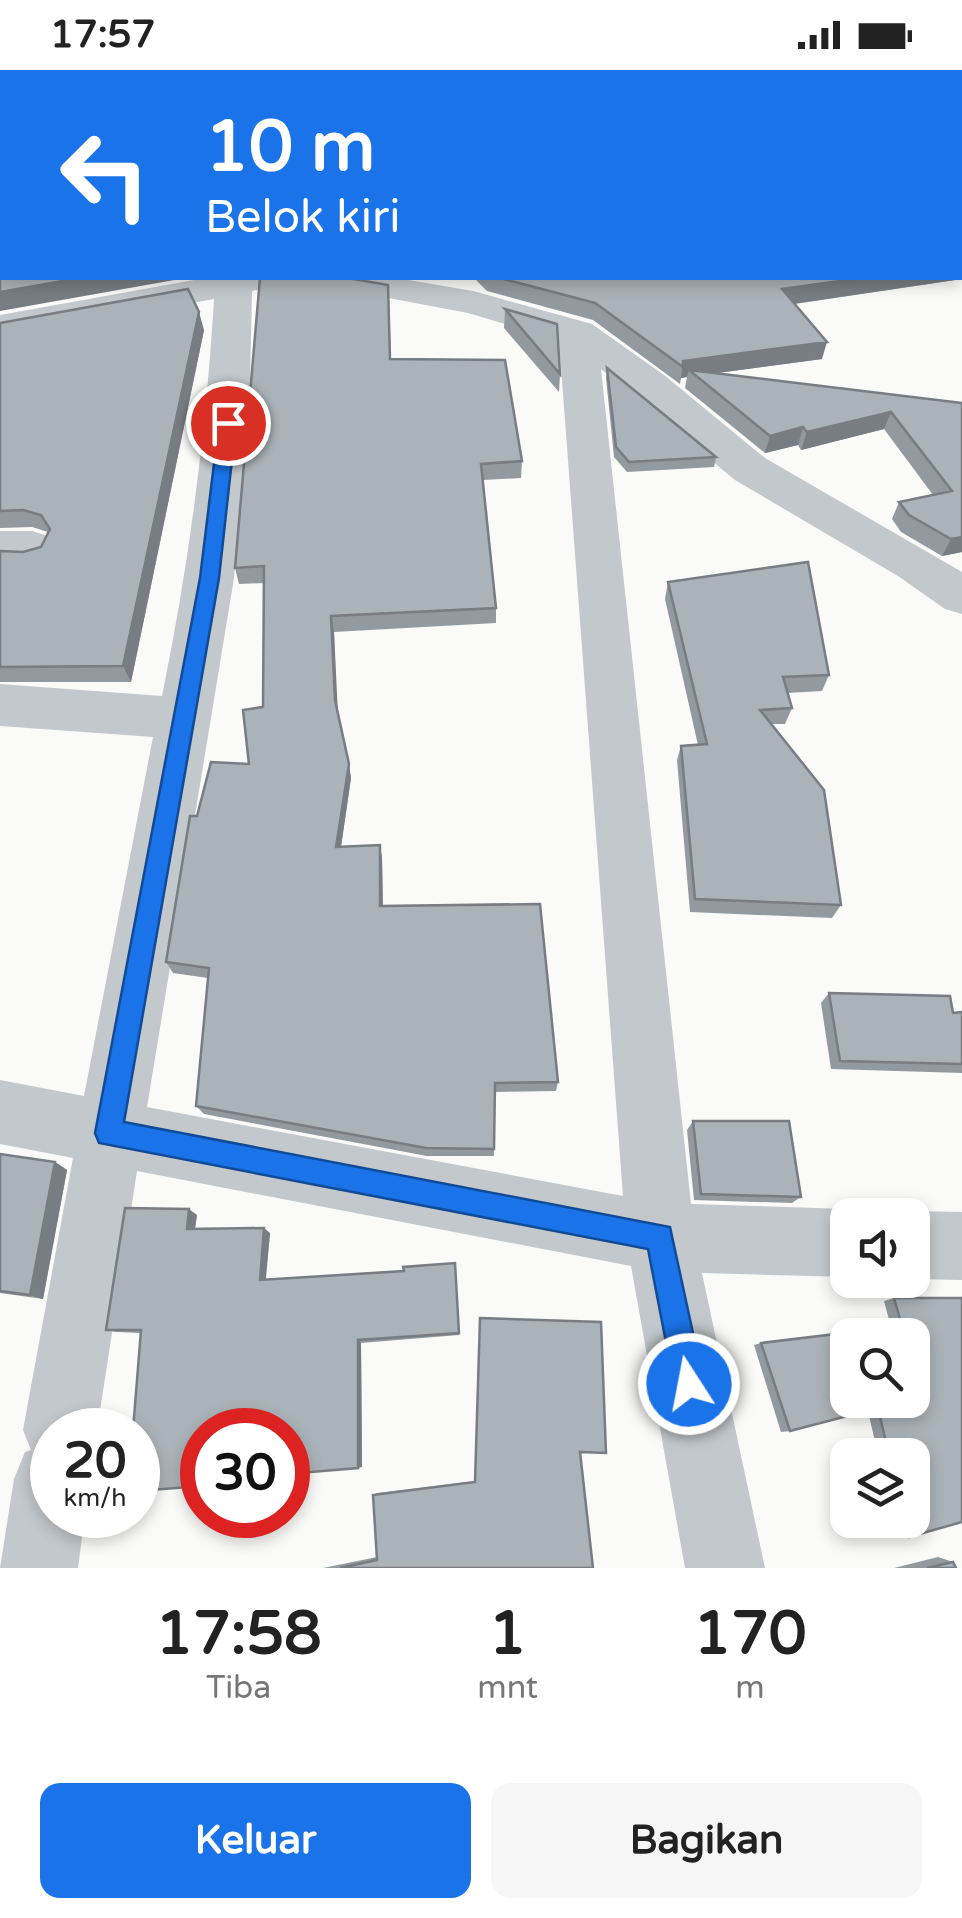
<!DOCTYPE html>
<html lang="id">
<style>
body{margin:0;font-family:"Varela Round",sans-serif;background:#f6f6f6;color:#222;height:100vh;display:flex;flex-direction:column;font-size:38px;white-space:nowrap}
*{box-sizing:border-box;margin:0}
p{font-size:32px;color:#767676}
.icon{flex:none;width:55px;height:55px;fill:none;stroke:currentColor;stroke-width:2;stroke-linecap:round;stroke-linejoin:round}
.map{position:relative;height:1498px;overflow:hidden}
.details{display:flex;flex-direction:column;background:#fff;flex:1}
.details>*{flex:none}
.guide{position:absolute;left:0px;top:0px;width:962px;height:210px;box-shadow:0 5px 15px #0003;background:#1a73e8;color:#fff;overflow:hidden}
.controls{position:absolute;left:830px;top:1128px;display:grid;gap:20px}
.controls a{display:grid;place-items:center;width:100px;height:100px;border-radius:20px;background:#fff;box-shadow:0 5px 15px #0003;font-size:50px}
.speed{position:absolute;left:30px;top:1338px;display:flex;gap:20px;font-size:50px;font-weight:700;text-align:center}
.speed>*{display:grid;place-content:center;width:130px;height:130px;border-radius:50%;background:#fff;box-shadow:0 5px 15px #0003;line-height:1}
.speed small{font-size:25px;font-weight:400}
.speed .limit{border:15px solid #d22;background:#fff;color:#111}
.pin{position:absolute;display:grid;place-items:center;width:85px;height:85px;color:#fff;margin:-42px;border:5px solid #fff;border-radius:50%;box-shadow:0 2px 10px #0007}
.me{position:absolute;width:110px;margin:-55px;rotate:349deg;stroke-linejoin:round;filter:drop-shadow(0 0 8px #0008)}
.turn{display:flex;align-items:center;gap:35px;height:210px;padding:0 40px;font-size:45px}
.turn .icon{width:130px;height:130px;stroke-width:2.5}
.turn b{display:block;font-size:70px;line-height:85px}
.eta{display:flex;justify-content:space-evenly;align-items:center;height:170px;text-align:center}
.eta b{font-size:60px;font-weight:700;line-height:70px}
.action{display:flex;gap:20px;margin-top:auto;padding:20px 40px}
.action a{flex:1;height:115px;border-radius:20px;background:#1a73e8;color:#fff;font-size:40px;font-weight:700;line-height:115px;text-align:center}
.action a+a{background:#f6f6f6;color:#222}
.status{display:flex;justify-content:space-between;align-items:center;height:70px;padding:0 50px;background:#fff;direction:ltr}
.status svg{height:28px;fill:currentColor}
.map>svg:first-child{display:block}
.lines{fill:none;stroke-linecap:round;stroke-linejoin:round}
.minor{fill:#c3c8cc;fill-rule:evenodd}
.wall{fill:#929a9f}
.shaded-wall{fill:#777d82}
.building{fill:#aab3b9;stroke:#777d82;stroke-width:2.5;fill-rule:evenodd}
.route{fill:#1a73e8;stroke:#114b97;stroke-width:2.5}
</style>
<div class="status"><b>17:57</b><svg viewBox="0 0 49 12"><path d="M0 12V9h3v3zM5 12V6h3v6zM10 12V3h3v9zM15 12V0h3v12zM26 1h20v11H26zM47 4h2v5h-2z"/></svg></div>
<div class="map">
<svg width="962" height="1498" viewBox="0 0 962 1498">
<rect width="100%" height="100%" fill="#fafaf8"/>
<g class="lines">
<path class="minor" d="M205,208H283L277,216L252,221L249,353L234,508L147,1037L623,1126L559,270L468,243L325,216L320,208H397L473,221L592,254L664,305L765,388L962,502V544L945,539L898,506L735,410L601,299L691,1134L848,1139L863,1145H848V1207L702,1203L765,1498H685L631,1196L137,1101L97,1360H52V1445H85L78,1498H0L14,1409L25,1382L31,1380L23,1360L73,1088L0,1074V1010L84,1026L153,667L0,656V614L162,626C189,494 206,364 214,229L0,269V245Z
M0,461H32L48,466L55,478L48,490L32,495H0Z
M912,1141L962,1142V1210L912,1209V1145H901Z"/>
</g>
<path class="wall" d="M158,0H962V209L795,234L822,289L716,303L962,333V482L942,486L901,462L892,449L899,432L933,425L884,359L801,380L798,375L765,383L685,318L687,307L681,308L680,314L593,250L487,221L474,208H960V2H158Z
M389,232L391,289L522,391L521,408L483,410L496,538V553L334,562L337,643L351,708L341,777L380,775L382,788L383,836L558,1012L556,1021L495,1022L494,1086H427L204,1044L196,1036L208,908L173,903L166,892L197,746L249,694L263,637L264,513L239,514L235,498Z
M505,239L560,304L559,322L504,258Z
M0,253L204,260L131,612H0V481L23,482L41,477L48,462L32,457L0,458Z
M607,298L716,387L714,397L627,402L614,387L606,308Z
M668,512L829,605L822,621L787,623L792,638L785,654H772L841,835L832,848L690,842L677,690L681,676L698,675L665,529Z
M829,923L953,943L962,942V1003L831,999L821,933Z
M693,1051L801,1127L792,1133L694,1130L687,1060Z
M0,1084L55,1092L67,1100L43,1229L0,1223Z
M197,1145L195,1159L270,1163L266,1209L404,1201L455,1193L459,1265L361,1273L362,1397L141,1263L116,1262L106,1260Z
M894,1228H962L909,1467L897,1464L894,1450H912V1385H878L868,1341L790,1361L781,1362L754,1275L761,1273L891,1257L884,1231Z
M580,1382L593,1498H323L377,1487L373,1425L377,1423L475,1411Z
M938,1487L953,1492L956,1498H894Z"/>
<path class="shaded-wall" d="M778,0H803V2H762Z
M960,193H962V209L778,236L782,219L862,208H960Z
M80,208H179L180,209L0,241V222Z
M199,242L204,260L131,612L123,596Z
M827,272L822,289L696,306L689,300L687,307L681,308L683,291Z
M891,342L884,359L801,380L807,362Z
M803,357L798,375L765,383L770,366Z
M962,467V482L942,486L951,469Z
M331,546L334,562L338,645L335,630Z
M349,694L351,708L339,790L336,777Z
M380,775L382,788L383,848L380,836Z
M55,1092L67,1100L43,1229L30,1225Z
M189,1139L197,1145L194,1164L187,1159Z
M264,1158L270,1163L265,1214L260,1210Z
M358,1270L361,1273L362,1397L358,1398Z"/>
<path class="building" d="M0,0H85L86,2H2V208H80L0,222Z
M158,0H778L762,2H158Z
M812,0H962V74L960,73V2H817Z
M960,76H962V193H960Z
M260,208H348L388,215L390,289L505,290L522,391L481,394L496,538L331,546L335,630L349,694L336,777L380,775V836L540,834L558,1012L495,1013L494,1079L426,1078L196,1036L209,898L166,892L190,746H197L211,692L249,694L243,640L263,637L264,496L235,498Z
M500,208H862L782,219L827,272L683,291V297L595,233Z
M188,219L199,242L123,596L0,597V481L23,482L41,477L50,459L41,445L23,440L0,441V253Z
M505,239L557,254L560,304Z
M607,298L716,387L629,392L616,377Z
M689,300L962,333V467L951,469L909,445L899,432L952,421L891,342L807,362L803,357L770,366Z
M808,492L829,605L783,607L792,638L760,640L824,720L841,835L695,829L681,676L707,674L668,512Z
M829,923L950,926L953,943L962,942V994L840,991Z
M693,1051H789L801,1127L701,1124Z
M0,1084L55,1092L30,1225L0,1221Z
M125,1138L189,1139L187,1159L264,1158L260,1210L404,1201L403,1197L455,1193L459,1263L358,1270V1398L288,1404V1360H202V1415L189,1417L138,1421V1360H133L141,1260H106Z
M894,1228H962V1452L909,1467L905,1450H912V1385H889L878,1338L790,1361L761,1273L902,1256ZM848,1265H912V1330H848Z
M480,1248L601,1252L606,1383L580,1382L593,1498H340L377,1490L373,1425L475,1412Z
M953,1492L956,1498H927Z"/>
<path class="route" d="M228,347L236,353L219,508L124,1052L670,1157L704,1314L699,1325L689,1329L678,1325L674,1314L648,1179L99,1073L95,1063L200,508L219,353Z"/>
</svg>
<div class="controls">
<a><svg class="icon" aria-label="sound" viewBox="0 0 24 24"><path d="M4 9h4l5-4v14l-5-4H4zM17 9q2 3 0 6"/></svg></a>
<a><svg class="icon" aria-label="search" viewBox="0 0 24 24"><circle cx="10" cy="10" r="6"/><path d="M15 15l6 6"/></svg></a>
<a><svg class="icon" aria-label="layers" viewBox="0 0 24 24"><path d="M12 4l9 5-9 5-9-5zM3 14l9 5 9-5"/></svg></a>
</div>
<div class="speed"><div>20<small>km/h</small></div><div class="limit">30</div></div>
<div class="pin" style="left:228px;top:353px;background:#d93025"><svg class="icon" aria-label="arrive" viewBox="0 0 24 24"><path d="M6 21V4h12l-3 4 3 4H6"/></svg></div>
<svg class="me" style="left:689px;top:1314px" viewBox="-20 -20 40 40"><circle r="17" fill="#1a73e8" stroke="#fff" stroke-width="3"/><path d="M0-11L8 9 0 5-8 9z" fill="#fff"/></svg>
<div class="guide">
<div class="turn"><svg class="icon" aria-label="left" viewBox="0 0 24 24"><path d="M17 20v-9H6M10 6l-5 5 5 5"/></svg><div><b>10 m</b>Belok kiri</div></div>
</div>
</div>
<section class="details">
<div class="eta">
<div><b>17:58</b><p>Tiba</p></div>
<div><b>1</b><p>mnt</p></div>
<div><b>170</b><p>m</p></div>
</div>
<div class="action"><a>Keluar</a><a>Bagikan</a></div>
</section>
